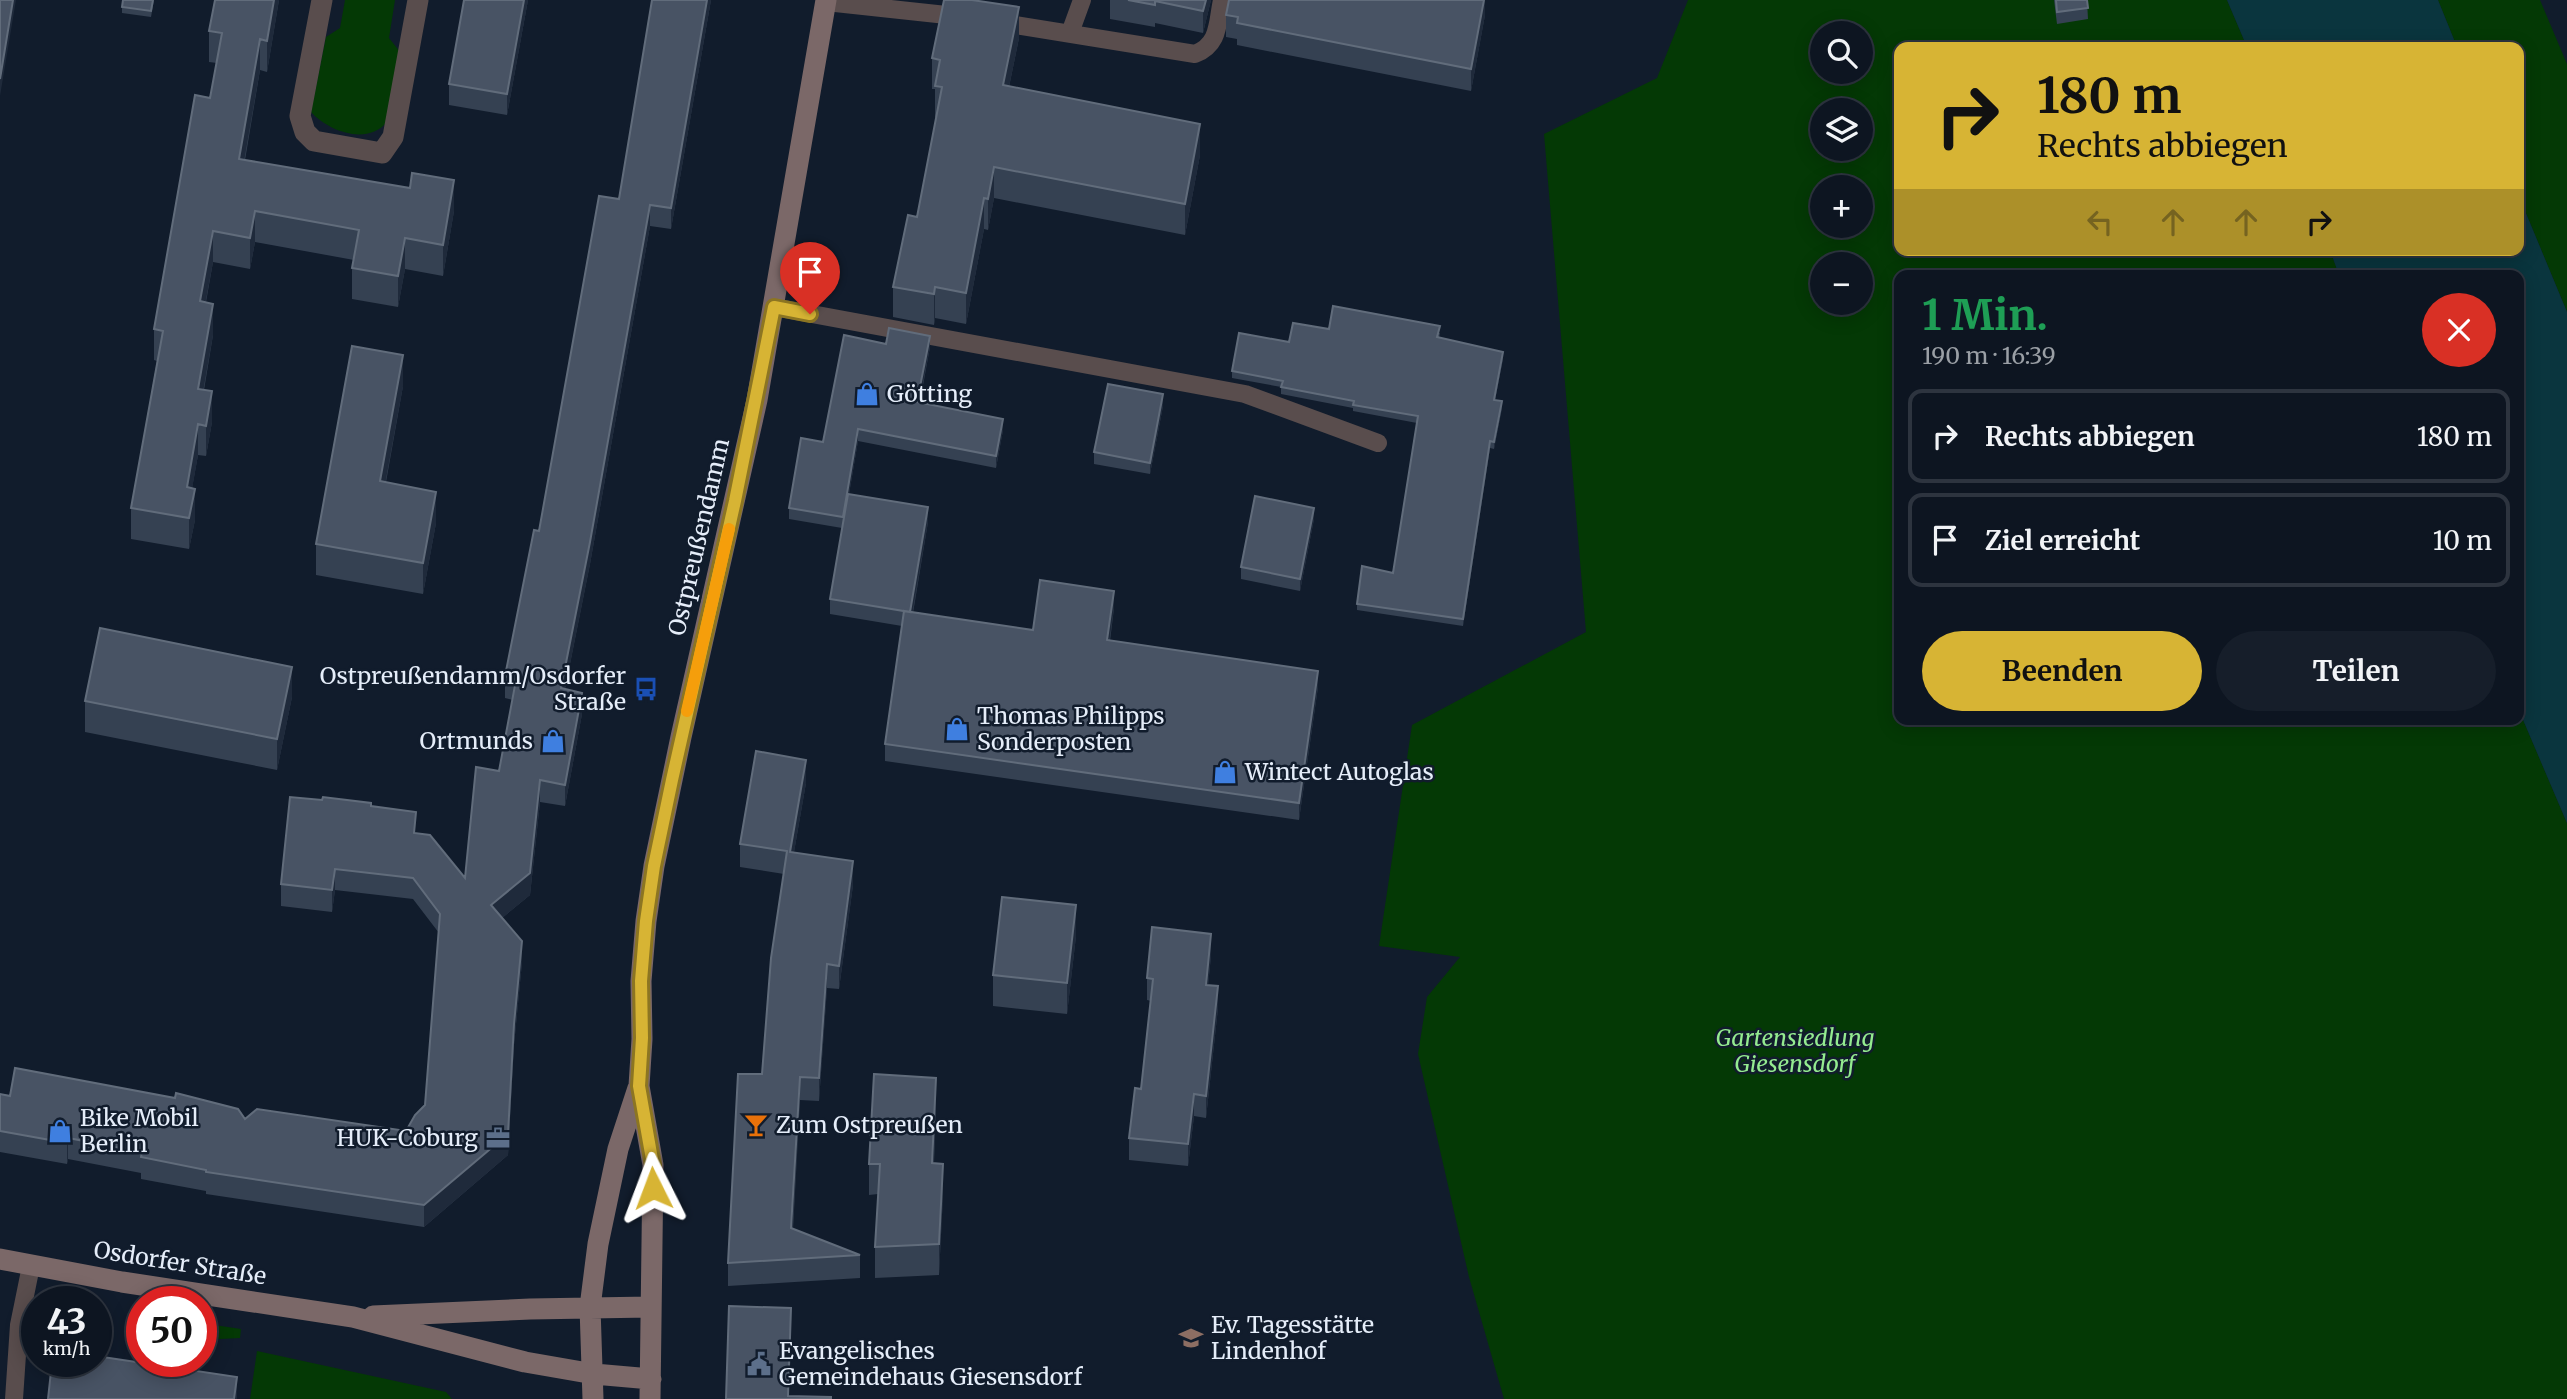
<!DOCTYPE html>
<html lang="de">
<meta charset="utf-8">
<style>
body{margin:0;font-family:Merriweather,serif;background:#161e2a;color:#f1f3f6;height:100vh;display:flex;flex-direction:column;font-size:26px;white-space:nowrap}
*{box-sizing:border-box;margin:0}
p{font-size:23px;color:#9a9fa5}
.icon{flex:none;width:38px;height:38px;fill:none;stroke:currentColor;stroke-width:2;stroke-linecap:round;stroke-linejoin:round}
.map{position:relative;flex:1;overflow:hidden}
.sheet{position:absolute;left:1894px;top:270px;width:630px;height:455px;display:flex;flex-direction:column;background:#0d1521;border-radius:14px;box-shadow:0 4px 18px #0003,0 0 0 2px #2d343f}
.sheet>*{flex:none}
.guide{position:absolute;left:1894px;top:42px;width:630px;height:214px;border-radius:14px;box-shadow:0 4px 18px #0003,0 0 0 2px #2d343f;background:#d7b434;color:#111;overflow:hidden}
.fabs{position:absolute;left:1810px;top:21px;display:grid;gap:14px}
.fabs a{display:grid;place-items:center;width:63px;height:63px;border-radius:50%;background:#0d1521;box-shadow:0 4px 18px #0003,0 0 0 2px #2d343f;font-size:35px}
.speed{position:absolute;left:21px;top:1286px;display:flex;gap:14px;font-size:35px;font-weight:700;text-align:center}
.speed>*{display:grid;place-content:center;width:91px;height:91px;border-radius:50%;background:#0d1521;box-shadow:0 4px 18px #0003,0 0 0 2px #2d343f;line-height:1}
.speed small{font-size:18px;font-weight:400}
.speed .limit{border:10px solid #d22;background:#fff;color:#111}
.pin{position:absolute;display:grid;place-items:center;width:60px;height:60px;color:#fff;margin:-72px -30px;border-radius:50% 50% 50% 0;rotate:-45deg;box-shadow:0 0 7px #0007}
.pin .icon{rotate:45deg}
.me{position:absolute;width:77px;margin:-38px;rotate:357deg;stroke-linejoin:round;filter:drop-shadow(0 0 5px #0008)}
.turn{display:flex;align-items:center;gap:24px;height:147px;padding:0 28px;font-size:32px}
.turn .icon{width:91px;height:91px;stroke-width:2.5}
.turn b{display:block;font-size:49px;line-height:60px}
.lanes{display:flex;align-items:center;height:66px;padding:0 28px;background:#0003;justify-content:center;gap:35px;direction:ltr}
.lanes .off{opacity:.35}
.round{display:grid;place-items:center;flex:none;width:74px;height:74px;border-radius:37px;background:#161e2a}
.head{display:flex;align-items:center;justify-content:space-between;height:119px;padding:0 28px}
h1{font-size:42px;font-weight:700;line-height:52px;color:#1e9e55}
.primary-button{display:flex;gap:14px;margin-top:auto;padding:14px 28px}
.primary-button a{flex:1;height:80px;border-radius:42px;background:#d7b434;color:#111;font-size:28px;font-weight:700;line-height:80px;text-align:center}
.primary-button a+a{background:#161e2a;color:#f1f3f6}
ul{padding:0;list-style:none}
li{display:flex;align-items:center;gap:21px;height:94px;margin:0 14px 10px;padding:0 14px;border:4px solid #2d343f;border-radius:14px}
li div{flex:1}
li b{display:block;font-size:26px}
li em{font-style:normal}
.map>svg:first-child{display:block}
.green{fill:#043905;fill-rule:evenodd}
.water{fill:#0a353e}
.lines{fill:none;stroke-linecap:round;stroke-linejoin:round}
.lane{stroke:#594d4d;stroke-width:18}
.street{stroke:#594d4d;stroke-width:21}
.secondary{stroke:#7b6868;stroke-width:21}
.wall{fill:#354152}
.shaded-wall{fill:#1f2a3b}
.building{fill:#485364;stroke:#616c7b;stroke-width:2}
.route-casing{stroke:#8c7522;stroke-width:18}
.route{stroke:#d7b434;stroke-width:12}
.slow{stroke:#f59e0b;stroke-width:12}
.labels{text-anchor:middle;stroke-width:5;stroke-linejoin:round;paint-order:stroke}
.poi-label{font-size:23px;fill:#e5edf9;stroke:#111c2c;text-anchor:start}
.street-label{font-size:23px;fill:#e5edf9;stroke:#111c2c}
.park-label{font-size:23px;font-style:italic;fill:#94eb90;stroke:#111c2c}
</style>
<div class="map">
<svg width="2567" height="1399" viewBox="0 0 2567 1399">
<rect width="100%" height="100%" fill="#111c2c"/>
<path class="green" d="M345,0H395L389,38L401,53L387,122C367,146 328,131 311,112L326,37L340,28Z
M1688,0H2227L2247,47H1899V250H2330L2339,275H1899V719H2518V708L2567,823V1399H1504L1469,1277L1418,1054L1427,997L1460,957L1379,946L1412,725L1586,632L1544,134L1657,78ZM1822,33H1860V72H1822ZM1822,110H1860V149H1822ZM1822,187H1860V226H1822ZM1822,264H1860V303H1822Z
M2438,0H2540L2567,64V312L2518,194V47H2457Z
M201,1323L241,1329L240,1338L201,1340Z
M257,1351L446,1392L452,1399H250Z"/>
<path class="water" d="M2227,0H2438L2457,47H2247Z
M2518,194L2567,312V823L2518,708V275H2339L2330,250H2518Z"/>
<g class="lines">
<path class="lane" d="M826,2L965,17
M996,22L1195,54C1220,44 1217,23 1222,0
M1070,33L1082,0
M774,307L1245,394L1378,443
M14,1399L19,1325L31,1266"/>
<path class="street" d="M322,0L300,116L305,132L314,141L382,153L393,137L418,0"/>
<path class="secondary" d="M0,1259L122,1282L353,1317L525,1362L594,1374L651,1379
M373,1316L530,1309L650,1307
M593,1399L590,1307L598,1244L618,1149L638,1088
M650,1399L653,1165L639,1086L642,1039L641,981L646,921L654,866L681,737L757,400L826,0"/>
</g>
<path class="wall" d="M154,0L151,17L122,13V7Z
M279,0L267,72L260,70L245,160L454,211L443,276L405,269L398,307L352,299V268L354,260L255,242L250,269L213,262L206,302L213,335L204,390L212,422L206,456L198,455L192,488L195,520L189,549L131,539V508L157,361L154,360V329L210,98L217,63L209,62V31Z
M464,0H528L507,115L449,105V84Z
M652,0H711L671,229L650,226L590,564L565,689L582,714L565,806L540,802L530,895L502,918L522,962L514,1045L508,1155L424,1227L206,1194V1191L141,1179V1173L68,1159L67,1164L0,1152V1094L245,1119L406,1131L425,1105L439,933L413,899L335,890L332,912L281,906V884L371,806L416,833L465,878L499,771L513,700L505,698V676L539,531L619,199Z
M1110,0H1211L1203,33L1155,23V27L1110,19Z
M1485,0V15L1471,91L1237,45V39L1226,37V15Z
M2054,0H2087L2088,19L2057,24Z
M1019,38L1009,87L1200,155L1185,235L994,198L988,230L984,229L966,324L935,318L934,325L893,317V287L917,217L936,117H935V89H932V58Z
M1329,329L1440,333L1439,338L1503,359L1495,400L1502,408L1494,449L1490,448L1463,626L1357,610V604L1393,573L1417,423L1353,411V408L1281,394V387L1232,378V371L1289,342Z
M886,344L930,347L920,402L1003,430L996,468L858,441L849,494L928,522L913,613L1033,630L1114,608L1110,641L1318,687L1299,820L885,761V744L902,626L830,614V599L842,528L789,519V508L823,442Z
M403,386L386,482L436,523L423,594L316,575V544Z
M1163,406L1150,474L1094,464V452Z
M1314,519L1300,591L1241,579V567Z
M292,697L277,770L85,732V701Z
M806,783L794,852L853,885L839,989L827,988L819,1101L800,1100L793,1229L860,1255V1278L728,1286V1263L762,1074L784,874L740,867V844Z
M1076,936L1067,1014L993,1006V975Z
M1211,956L1208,985L1218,1008L1206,1118L1194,1116L1188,1166L1129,1160V1138L1141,1089L1151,1001L1147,1000V978Z
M936,1109L934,1163L943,1195L939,1275L875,1278V1247L878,1194L869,1195V1164Z"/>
<path class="shaded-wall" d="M13,0H16L0,96V79Z
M274,0H279L267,72V41Z
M524,0H528L507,115V94Z
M707,0H711L671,229V208Z
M1206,0H1211L1203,33V11Z
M1484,0H1485V15L1471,91V69Z
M1019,7V38L1003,116V85Z
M260,39V70L239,190V159Z
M1200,124V155L1185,235V204Z
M994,167V198L988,230V199Z
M454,180V211L443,276V245Z
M984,198V229L966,324V293Z
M650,205V226L590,564L561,709V688Z
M255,211V242L250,269V238Z
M213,231V262L200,332V301Z
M405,238V269L398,307V276Z
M935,287V318L934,325V294Z
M213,304V335L198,420V389Z
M930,336V347L917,414V402Z
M1503,352V359L1494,406V400Z
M403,355V386L380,512V481Z
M212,391V422L206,456V426Z
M1163,394V406L1150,474V463Z
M1502,401V408L1494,449V442Z
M1003,419V430L996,468V456Z
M198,424V455L187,518V487Z
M858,429V441L843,529V517Z
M1490,441V448L1463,626V619Z
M195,489V520L189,549V518Z
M436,492V523L423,594V563Z
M928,507V522L910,627V613Z
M1314,508V519L1300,591V579Z
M1114,591V608L1107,657V640Z
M292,667V697L277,770V739Z
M1318,671V687L1299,820V803Z
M582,693V714L565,806V785Z
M806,760V783L790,875V852Z
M540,780V802L530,895L491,927V905Z
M853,861V885L839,989V966Z
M335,869V890L332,912V890Z
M1076,905V936L1067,1014V983Z
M1211,934V956L1206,1007V985Z
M522,941V962L514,1045L508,1155L424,1227V1205L514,1024Z
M827,964V988L819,1101V1078Z
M1218,986V1008L1206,1118V1096Z
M800,1077V1100L791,1251V1228Z
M936,1078V1109L932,1194V1163Z
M1194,1094V1116L1188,1166V1144Z
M68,1138V1159L67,1164V1143Z
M943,1164V1195L939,1275V1244Z
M237,1377V1399H234Z"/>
<path class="building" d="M0,0H13L0,79Z
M123,0H153L151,11L122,7Z
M215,0H274L267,41L260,39L239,159L410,188L412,173L454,180L443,245L405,238L398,276L352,268L359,230L255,211L250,238L213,231L200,301L213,304L198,389L212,391L206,426L198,424L187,487L195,489L189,518L131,508L163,331L154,329L195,95L210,98L222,33L209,31Z
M464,0H524L507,94L449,84Z
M652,0H707L671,208L650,205L590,542L561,688L582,693L565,785L540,780L530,873L491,905L522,941L514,1024L508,1134L424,1205L206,1172V1170L141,1157L142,1152L68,1138L67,1143L0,1131V1094L10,1096L15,1068L175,1098L176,1093L238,1109L245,1119L257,1109L406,1131L415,1115L425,1105L440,914L413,878L335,869L332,890L281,884L290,797L322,800L323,797L371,803V806L416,812L414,833L430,835L465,878L476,767L499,771L516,680L505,676L534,530L539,531L599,196L619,199Z
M944,0H972L1019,7L1003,85L1200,124L1185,204L994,167L988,199L984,198L966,293L935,287L934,294L893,287L908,215L917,217L942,87L935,86L940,60L932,58Z
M1128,0H1206L1203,11L1155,1V5Z
M1229,0H1484L1471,69L1237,23L1238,17L1226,15Z
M2056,0H2087L2088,8L2057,12Z
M1333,306L1440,326L1437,337L1503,352L1494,400L1502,401L1494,442L1490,441L1463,619L1357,604L1362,566L1393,573L1418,416L1353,405L1354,401L1281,387L1283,381L1232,371L1239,333L1289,342L1293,323L1329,329Z
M889,328L930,336L917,402L1003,419L996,456L858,429L843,517L789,508L801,438L823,442L844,335L886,344Z
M352,346L403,355L380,481L436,492L423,563L316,544Z
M1108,384L1163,394L1150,463L1094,452Z
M848,494L928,507L910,612L830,599Z
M1255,496L1314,508L1300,579L1241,567Z
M1040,580L1114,591L1107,640L1318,671L1299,803L885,744L904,611L1033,630Z
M100,628L292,667L277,739L85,701Z
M756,751L806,760L790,852L853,861L839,966L827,964L819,1078L800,1077L791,1228L860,1255L728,1263L738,1074H762L771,958L787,851L740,844Z
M1002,897L1076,905L1067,983L993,975Z
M1152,927L1211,934L1206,985L1218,986L1206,1096L1194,1094L1188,1144L1129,1138L1135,1088L1141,1089L1153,979L1147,978Z
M874,1074L936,1078L932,1163L943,1164L939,1244L875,1247L880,1164H869Z
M729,1306L791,1308L788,1396L831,1397V1399H726Z
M96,1356L237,1377L234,1399H48L52,1362H96Z"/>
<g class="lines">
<g class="route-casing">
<path id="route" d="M653,1188V1165L639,1086L642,1038L641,981L646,921L654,866L672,780L735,501L774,307L810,314"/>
</g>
<use href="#route" class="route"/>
<path class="slow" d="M687,711L729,529"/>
</g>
<defs>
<g id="shop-bare" transform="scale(1.89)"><path d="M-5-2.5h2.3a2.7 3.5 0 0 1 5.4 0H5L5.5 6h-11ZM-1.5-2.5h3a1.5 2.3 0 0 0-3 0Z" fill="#3f7fe0" stroke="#111c2c" stroke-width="2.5" paint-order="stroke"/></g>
<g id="bus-bare" transform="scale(1.89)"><path d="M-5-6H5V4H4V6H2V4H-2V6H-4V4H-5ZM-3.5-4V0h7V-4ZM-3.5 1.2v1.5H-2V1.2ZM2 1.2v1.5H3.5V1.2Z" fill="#1a4fb4" stroke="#111c2c" stroke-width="2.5" paint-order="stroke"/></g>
<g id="bar-bare" transform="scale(1.89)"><path d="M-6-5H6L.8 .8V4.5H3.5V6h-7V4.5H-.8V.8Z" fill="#e8710a" stroke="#111c2c" stroke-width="2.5" paint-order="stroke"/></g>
<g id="office-bare" transform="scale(1.89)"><path d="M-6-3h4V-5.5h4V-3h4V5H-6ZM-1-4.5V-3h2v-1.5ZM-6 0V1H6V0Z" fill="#5c6f8a" stroke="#111c2c" stroke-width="2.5" paint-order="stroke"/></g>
<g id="school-bare" transform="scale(1.89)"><path d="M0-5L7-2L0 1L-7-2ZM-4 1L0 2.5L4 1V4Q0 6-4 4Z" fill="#8d6e63" stroke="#111c2c" stroke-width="2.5" paint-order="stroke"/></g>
<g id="civic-bare" transform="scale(1.89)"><path d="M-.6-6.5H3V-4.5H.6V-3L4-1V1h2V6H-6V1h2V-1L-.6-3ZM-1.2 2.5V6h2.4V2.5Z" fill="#5c6f8a" stroke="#111c2c" stroke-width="2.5" paint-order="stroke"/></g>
</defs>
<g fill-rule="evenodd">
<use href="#shop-bare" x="867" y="394"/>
<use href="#bus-bare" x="646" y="689"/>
<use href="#shop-bare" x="957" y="729"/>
<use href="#shop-bare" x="553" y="741"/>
<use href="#shop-bare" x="1225" y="772"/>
<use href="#bar-bare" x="756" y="1125"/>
<use href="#shop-bare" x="60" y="1131"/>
<use href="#office-bare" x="498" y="1138"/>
<use href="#school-bare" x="1191" y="1338"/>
<use href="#civic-bare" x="759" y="1364"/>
</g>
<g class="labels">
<g class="poi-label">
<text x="887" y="402">Götting</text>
<text x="626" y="684" text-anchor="end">Ostpreußendamm/Osdorfer<tspan x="626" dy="26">Straße</tspan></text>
<text x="977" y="724">Thomas Philipps<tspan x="977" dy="26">Sonderposten</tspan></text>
<text x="533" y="749" text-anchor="end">Ortmunds</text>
<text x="1245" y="780">Wintect Autoglas</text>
<text x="80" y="1126">Bike Mobil<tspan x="80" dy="26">Berlin</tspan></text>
<text x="776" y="1133">Zum Ostpreußen</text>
<text x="478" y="1146" text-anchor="end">HUK-Coburg</text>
<text x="1211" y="1333">Ev. Tagesstätte<tspan x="1211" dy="26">Lindenhof</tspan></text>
<text x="779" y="1359">Evangelisches<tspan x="779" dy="26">Gemeindehaus Giesensdorf</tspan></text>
</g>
<g class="street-label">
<text transform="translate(699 537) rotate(-77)" y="8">Ostpreußendamm</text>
<text transform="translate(180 1263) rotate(9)" y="8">Osdorfer Straße</text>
</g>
<g class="park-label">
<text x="1795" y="1046">Gartensiedlung<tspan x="1795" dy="26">Giesensdorf</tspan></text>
</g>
</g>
</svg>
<div class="fabs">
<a><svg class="icon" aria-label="search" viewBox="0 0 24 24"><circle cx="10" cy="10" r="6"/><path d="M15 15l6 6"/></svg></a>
<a><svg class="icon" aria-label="layers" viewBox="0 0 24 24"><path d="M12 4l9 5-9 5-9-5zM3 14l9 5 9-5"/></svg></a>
<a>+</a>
<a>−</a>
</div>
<div class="speed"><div>43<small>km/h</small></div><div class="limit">50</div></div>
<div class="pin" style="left:810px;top:314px;background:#d93025"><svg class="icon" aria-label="arrive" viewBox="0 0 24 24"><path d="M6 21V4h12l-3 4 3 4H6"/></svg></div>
<svg class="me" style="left:653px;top:1188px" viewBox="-20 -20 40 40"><path d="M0-17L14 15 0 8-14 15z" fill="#d7b434" stroke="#fff" stroke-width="4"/></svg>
<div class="guide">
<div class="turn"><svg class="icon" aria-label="right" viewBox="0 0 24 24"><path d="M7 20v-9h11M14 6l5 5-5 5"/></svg><div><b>180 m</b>Rechts abbiegen</div></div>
<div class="lanes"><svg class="icon off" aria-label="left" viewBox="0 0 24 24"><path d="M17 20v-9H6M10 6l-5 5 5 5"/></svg><svg class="icon off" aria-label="ahead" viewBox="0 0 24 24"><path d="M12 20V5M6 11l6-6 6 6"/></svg><svg class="icon off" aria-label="ahead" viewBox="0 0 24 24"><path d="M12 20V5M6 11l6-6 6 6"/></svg><svg class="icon" aria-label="right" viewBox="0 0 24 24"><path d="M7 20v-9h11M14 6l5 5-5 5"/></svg></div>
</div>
<section class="sheet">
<div class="head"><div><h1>1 Min.</h1><p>190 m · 16:39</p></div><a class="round" style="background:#d93025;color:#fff"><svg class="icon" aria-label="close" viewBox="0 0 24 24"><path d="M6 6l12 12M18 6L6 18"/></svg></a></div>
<ul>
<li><svg class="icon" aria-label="right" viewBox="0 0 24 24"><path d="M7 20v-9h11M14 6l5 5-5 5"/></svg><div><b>Rechts abbiegen</b></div><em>180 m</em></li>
<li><svg class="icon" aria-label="arrive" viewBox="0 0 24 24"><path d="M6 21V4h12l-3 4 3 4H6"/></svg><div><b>Ziel erreicht</b></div><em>10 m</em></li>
</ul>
<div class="primary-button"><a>Beenden</a><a>Teilen</a></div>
</section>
</div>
